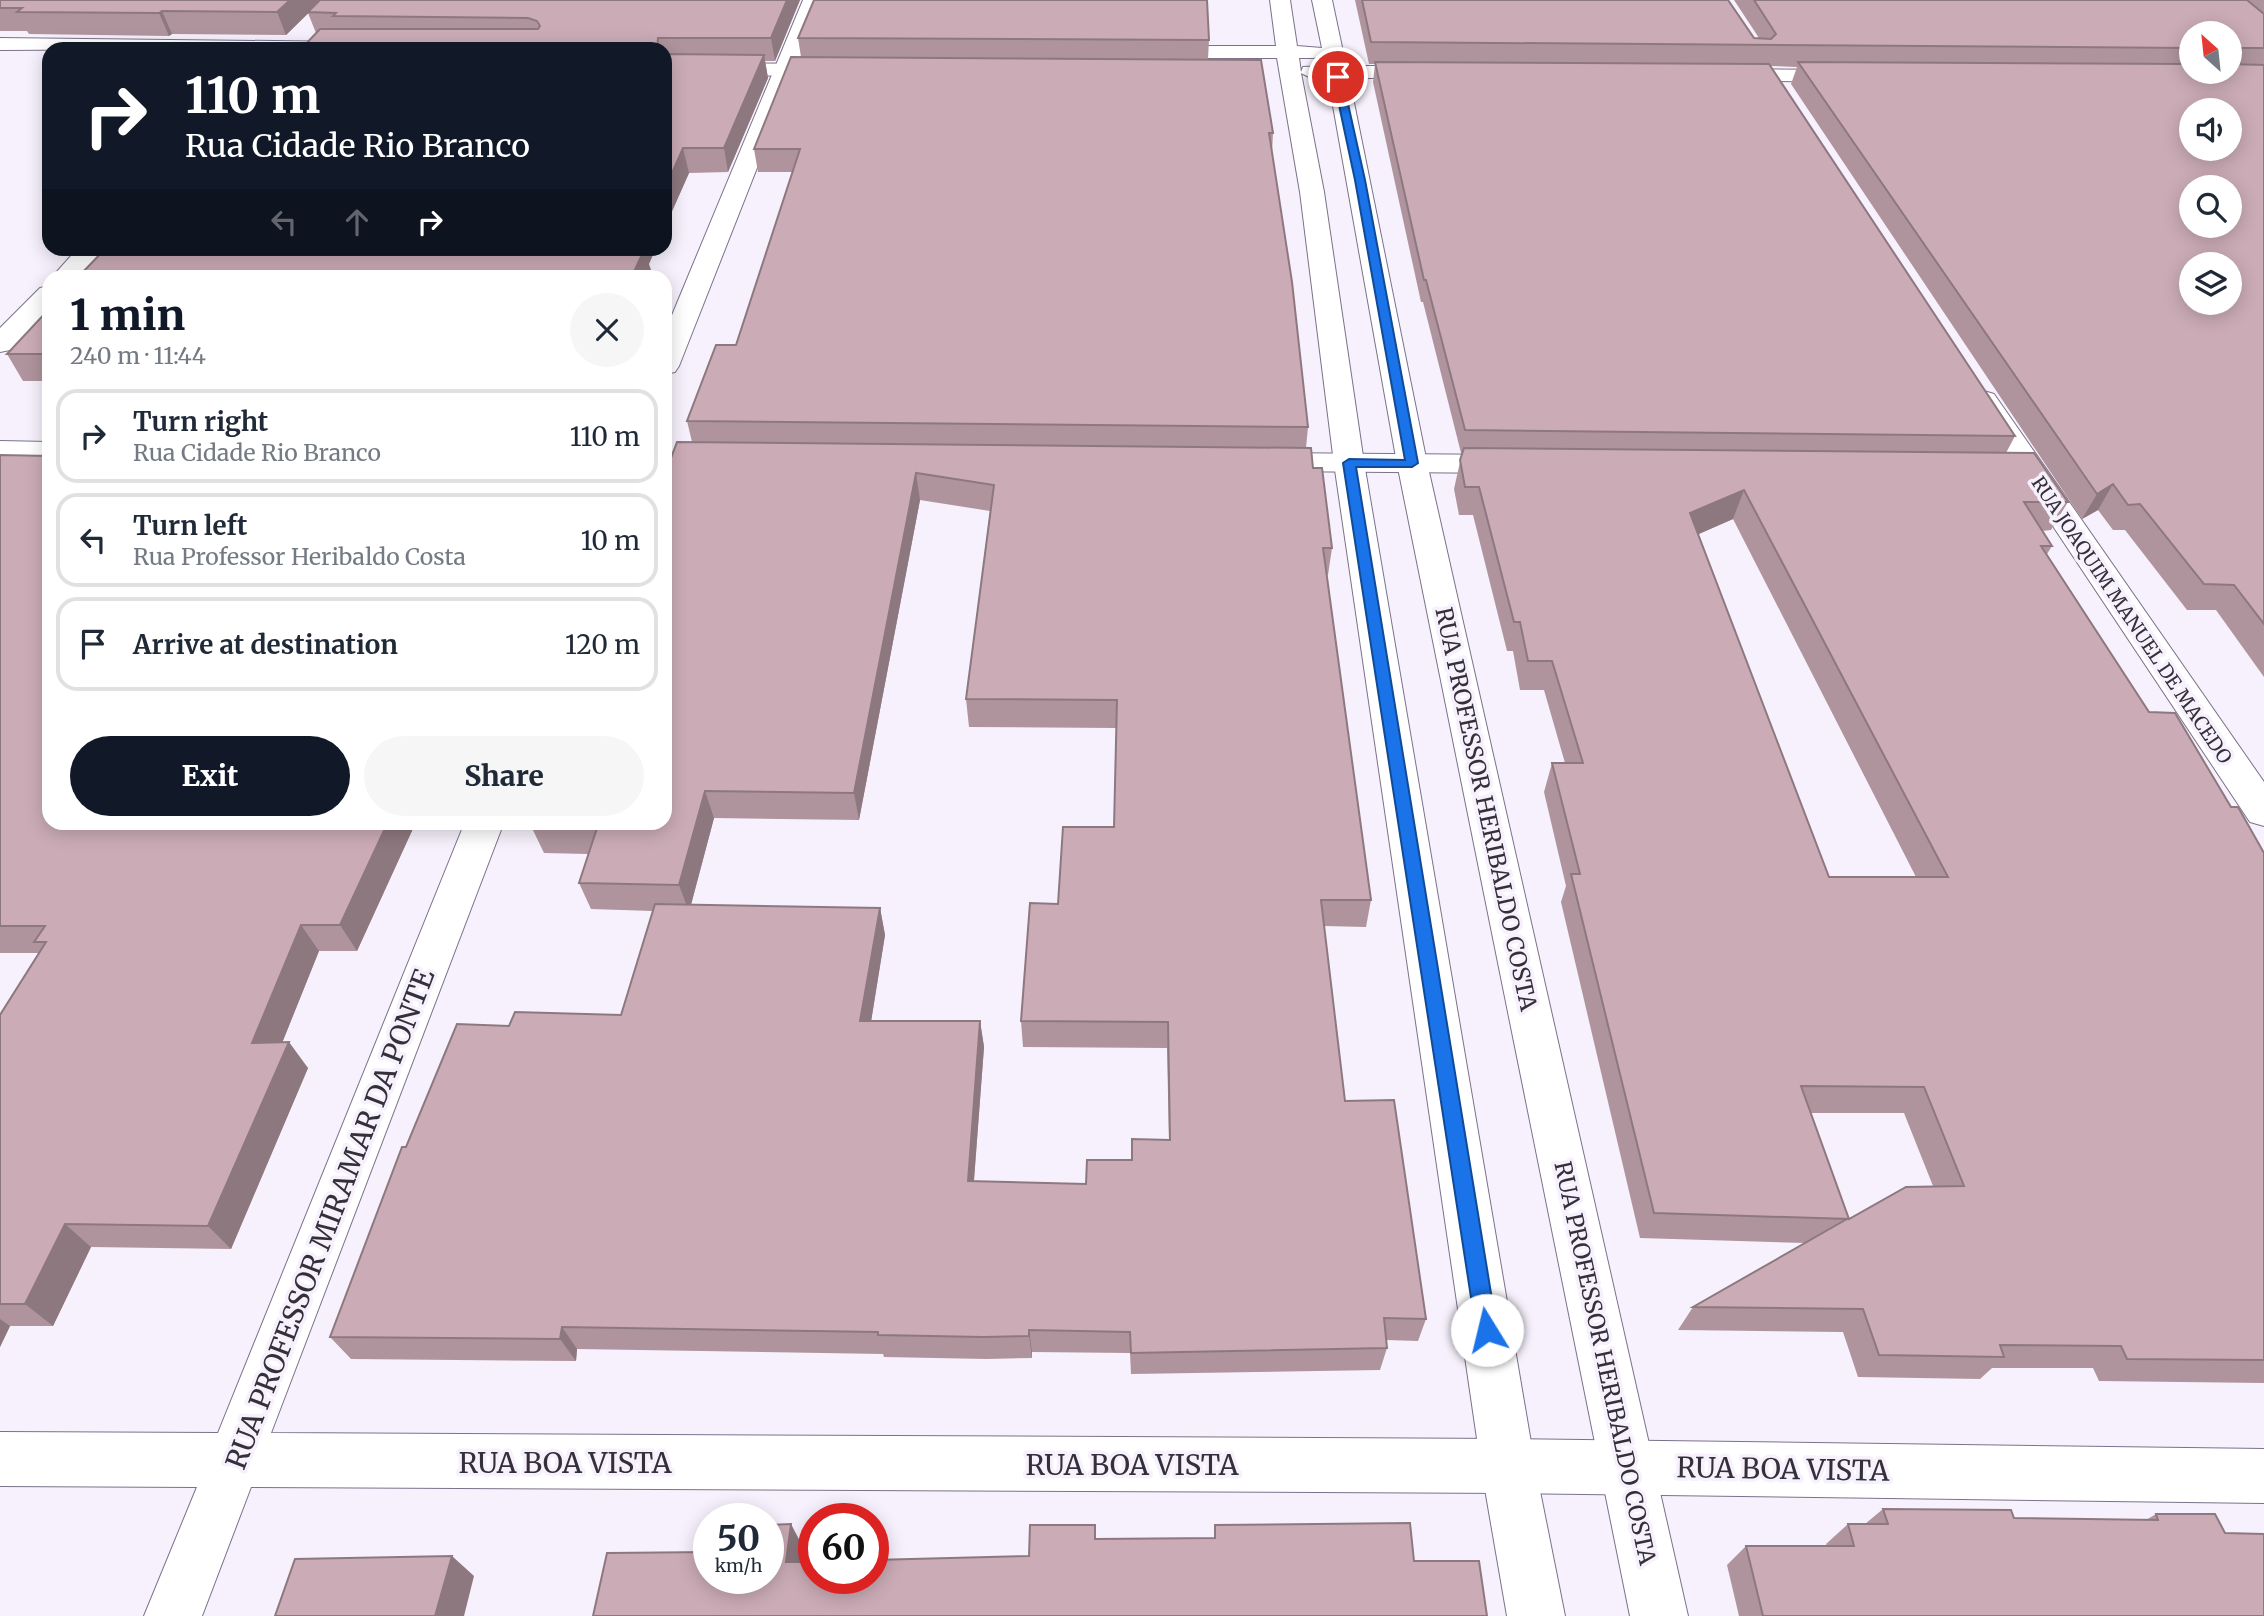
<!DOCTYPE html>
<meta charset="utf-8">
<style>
body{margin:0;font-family:Merriweather,serif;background:#f6f6f7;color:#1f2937;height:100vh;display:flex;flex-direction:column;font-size:26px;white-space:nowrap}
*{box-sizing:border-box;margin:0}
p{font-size:23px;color:#747a83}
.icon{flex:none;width:38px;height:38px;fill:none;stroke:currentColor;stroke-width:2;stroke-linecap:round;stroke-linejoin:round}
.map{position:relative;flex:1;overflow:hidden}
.details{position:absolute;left:42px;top:270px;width:630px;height:560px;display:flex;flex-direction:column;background:#fff;border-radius:21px;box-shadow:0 4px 18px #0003}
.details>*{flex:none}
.guide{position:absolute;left:42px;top:42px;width:630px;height:214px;border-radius:21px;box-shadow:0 4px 18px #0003;background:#111827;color:#fff;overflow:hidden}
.needle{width:46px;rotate:333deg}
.controls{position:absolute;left:2179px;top:21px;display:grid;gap:14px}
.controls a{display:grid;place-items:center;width:63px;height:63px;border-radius:50%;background:#fff;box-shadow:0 4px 18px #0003;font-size:35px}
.speed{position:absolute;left:693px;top:1503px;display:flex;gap:14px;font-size:35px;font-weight:700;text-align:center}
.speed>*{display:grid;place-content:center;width:91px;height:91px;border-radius:50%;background:#fff;box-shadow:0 4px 18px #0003;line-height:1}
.speed small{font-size:18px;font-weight:400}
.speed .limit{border:10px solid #d22;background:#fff;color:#111}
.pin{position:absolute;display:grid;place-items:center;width:60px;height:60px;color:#fff;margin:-30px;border:4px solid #fff;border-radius:50%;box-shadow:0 2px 7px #0007}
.me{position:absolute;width:77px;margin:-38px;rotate:351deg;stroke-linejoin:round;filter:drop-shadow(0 0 5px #0008)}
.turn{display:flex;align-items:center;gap:24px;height:147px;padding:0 28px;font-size:32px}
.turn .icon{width:91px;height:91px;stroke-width:2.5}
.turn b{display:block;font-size:49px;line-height:60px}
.lanes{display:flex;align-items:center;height:66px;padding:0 28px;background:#0003;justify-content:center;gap:35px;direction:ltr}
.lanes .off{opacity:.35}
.round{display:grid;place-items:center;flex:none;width:74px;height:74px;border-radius:37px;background:#f6f6f7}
.summary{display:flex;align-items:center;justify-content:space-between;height:119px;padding:0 28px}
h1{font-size:42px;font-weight:800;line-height:52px;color:#111827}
.button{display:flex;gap:14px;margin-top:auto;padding:14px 28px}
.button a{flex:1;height:80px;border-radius:42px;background:#111827;color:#fff;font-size:28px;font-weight:800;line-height:80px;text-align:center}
.button a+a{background:#f6f6f7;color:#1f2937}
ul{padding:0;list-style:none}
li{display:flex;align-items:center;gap:21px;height:94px;margin:0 14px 10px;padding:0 14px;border:4px solid #e0e1e3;border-radius:21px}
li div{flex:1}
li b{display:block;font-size:26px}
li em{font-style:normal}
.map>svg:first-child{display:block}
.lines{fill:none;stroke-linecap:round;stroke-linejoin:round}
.minor-casing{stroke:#7b728a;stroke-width:2}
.major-casing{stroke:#7b728a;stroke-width:2}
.minor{fill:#fff;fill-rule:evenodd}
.major{fill:#fff;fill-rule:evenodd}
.wall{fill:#af949d;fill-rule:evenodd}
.shaded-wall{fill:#8e787f}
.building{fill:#cbacb6;stroke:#8e787f;stroke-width:2;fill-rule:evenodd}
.route{fill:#1a73e8;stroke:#114b97;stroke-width:2}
.labels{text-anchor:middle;stroke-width:7;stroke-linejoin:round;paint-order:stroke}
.far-street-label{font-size:19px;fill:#34303a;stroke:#f6f1fc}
.street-label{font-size:23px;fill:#34303a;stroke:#f6f1fc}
.near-street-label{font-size:28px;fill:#34303a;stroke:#f6f1fc}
</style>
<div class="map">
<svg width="2264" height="1616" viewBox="0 0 2264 1616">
<rect width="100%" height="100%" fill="#f6f1fc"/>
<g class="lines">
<g class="minor-casing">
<path id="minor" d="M803,0H823L679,366L675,372L665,374V332Z
M1984,391L1994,394L2264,782V826L2250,822L1969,400L1974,394Z
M0,441L49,442V460L0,459Z
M1259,453L1510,455L1521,458L1525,464L1521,470L1510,473L1259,471L1248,468L1244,462L1248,456Z
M465,822H504L271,1433L1508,1439L2264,1449V1503L1508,1493L251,1487L202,1616H144L197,1487L0,1486V1432L218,1433Z"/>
</g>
<g class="major-casing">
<path id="major" d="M1270,0H1290L1297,46L1322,48L1312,0H1332L1346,66H1425L1433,67L1436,72L1433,77L1425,78H1349L1427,463L1688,1616H1630L1397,463L1328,78H1311L1301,73L1324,192L1364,463L1535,1466L1565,1616H1507L1481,1466L1334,463L1300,192L1277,58H1157L1150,56L1147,52L1150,48L1157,46H1276ZM1323,54L1325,66L1303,67L1301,72L1299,58H1314Z
M0,38L355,42L362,44L365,48L0,50Z
M665,63L837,64L845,65L848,70L845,75L837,76L665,75Z
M1724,69L1845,70L1853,71L1856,76L1853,81L1845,82L1716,80L1713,75L1716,70Z
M78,248H105L80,276H53Z
M49,286V309L10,350L0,352V328L40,288Z"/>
</g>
<use href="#minor" class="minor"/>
<use href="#major" class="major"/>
</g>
<path class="wall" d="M0,0H800L775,61H765L768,78L728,172L689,173L665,227V49H301L316,33L308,13L286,35L172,34L169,36L29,34L27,31H0Z
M1355,0H1728L1754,38H1759L1734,0H2264V677L2216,610H2187L2125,530H2113L2098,510L2082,519L1791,84L1797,67L1770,66L2015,436L2006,453L2068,502L2051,530L2042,531L2052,546L2047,554L2149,712L2231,807L2264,853V1383L2099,1381L2093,1368H1992L1980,1379L1858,1377L1843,1332L1678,1330L1693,1307L1805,1243L1640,1238L1561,902L1566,886L1544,792L1552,763H1565L1544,690H1520L1513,651H1507L1473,515H1459L1454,489L1462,453H1461L1423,302H1421L1373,82L1375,64H1369ZM2191,33H2230V72H2191ZM1733,519L1916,877H1829L1698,534ZM1810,1113H1904L1933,1186L1849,1219Z
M798,38L1209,40L1208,59L1273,133L1272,153L1308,427L1306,448L1313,468L1332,548L1328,575H1327L1371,900L1366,927L1324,926L1345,1101L1426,1319L1418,1341L1386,1340L1387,1348L1380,1370L1131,1374L1130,1353L1032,1352V1358L987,1359L884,1357L883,1354L577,1349L576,1361L351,1359L330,1337L406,1147L509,1026L621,1015L653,911L591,909L579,883L588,854L544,853L531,826L692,442L687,421L736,345L793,172H758L754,149L801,57ZM920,500L990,511L966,699L969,727L1116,728L1114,827L1058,904L1021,1021L1023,1047L1167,1048L1169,1140L1086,1184L974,1181L984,1047L980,1021H871L885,935L880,908L691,905L714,818L859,820Z
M49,309V381H23L7,354Z
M0,455L416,822L357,951H319L282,1043L308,1068L231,1249L91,1247L53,1326H10L0,1347V1015L39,953H0Z
M1883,1509L2014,1518L2146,1520L2156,1514L2264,1616H1739L1727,1565L1746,1546H1827L1826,1544L1848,1524H1865Z"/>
<path class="shaded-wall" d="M290,0H322L286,35L277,12Z
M787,0H800L775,61L771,38Z
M162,11L172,34L169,36L159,13Z
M764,55L768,78L728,172L724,148Z
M683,148L689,173L665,227V189Z
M639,248H656L649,264L652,273L650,276H632Z
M916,473L920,500L859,820L854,793Z
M2113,484L2098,510L2082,519L2097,494Z
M1744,490L1733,519L1681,542L1690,513Z
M705,791L714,818L689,912L679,885Z
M388,822H416L357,951L340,925Z
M880,908L885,935L867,1047L860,1021Z
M301,925L319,951L272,1068L252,1043Z
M980,1021L984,1047L972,1205L968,1181Z
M289,1042L308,1068L231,1249L208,1226Z
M65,1224L91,1247L53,1326L25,1304Z
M0,1319L10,1326L0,1347Z
M562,1327L577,1349L576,1361L560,1339Z
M1029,1330L1032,1352V1358L1029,1336Z
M791,1524L803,1547L799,1584L786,1562Z
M452,1556L474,1576L464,1616H435Z"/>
<path class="building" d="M0,0H290L277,12L162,11L159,13L17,12L22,8H0Z
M320,0H787L771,38H658L657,49H301L320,29H538L540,26L537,21L528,18L333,16L336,13L308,12Z
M814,0H1207L1209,40L798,38Z
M1362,0H1728L1754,38L1771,39L1776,34L1754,0H2247L2264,14V48H2230V33H2191V48L1371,42Z
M665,54L764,55L724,148H683L665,189Z
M791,57L1261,60L1273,133H1269L1292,282L1308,427L687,421L716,345H736L800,149H754Z
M1375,62L1769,64L2015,436L1465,430L1426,280H1424Z
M1798,62L2191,64V72H2230V64L2264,65V624L2234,585L2204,584L2140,504L2128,505L2113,484L2097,494ZM2191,110H2230V149H2191ZM2191,187H2230V226H2191ZM2191,264H2230V303H2191Z
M106,248H645L632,276H79Z
M49,309V354H7Z
M677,442L1311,448L1313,468H1322L1332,548H1323L1371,900H1321L1345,1101L1394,1100L1426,1319L1384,1318L1387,1348L1131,1353L1130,1332L1029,1330V1336L983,1337L878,1335V1332L562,1327L560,1339L330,1337L402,1147H406L457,1024L509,1026L515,1012L621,1015L655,904L880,908L860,1021H980L968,1181L1086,1184L1087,1160H1132V1139L1170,1140L1168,1022L1021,1021L1030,903L1058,904L1063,827H1114L1117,700L966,699L994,485L916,473L854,793L705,791L679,885L579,883L597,828L531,826L533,822H665V474Z
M1464,448L2034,453L2068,502H2024L2052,546H2041L2149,712L2175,713L2231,807H2238L2264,853V1360L2127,1359L2121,1346L2000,1345L2004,1357L1879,1355L1863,1309L1693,1307L1847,1219L1654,1213L1571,874H1580L1552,763H1583L1552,661H1528L1520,622H1514L1479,487H1465L1460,460ZM1744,490L1948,877H1829L1690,513ZM1801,1086L1924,1087L1964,1186L1906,1187L1849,1219Z
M0,455L49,456V822H388L340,925H301L252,1043L289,1042L208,1226L65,1224L25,1304H0V1015L46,942H34L45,926H0Z
M1883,1509L2011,1510L2014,1518L2158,1520L2156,1514H2215L2225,1533L2264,1534V1616H1763L1746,1546H1854L1848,1524H1888Z
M1410,1523L1414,1561H1479L1487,1616H593L607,1553L709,1552V1578H768V1525L791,1524L786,1562H814V1578H873V1560L1029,1556L1030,1525H1095V1539L1215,1538V1525Z
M452,1556L435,1616H275L295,1559Z"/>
<path class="route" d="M1338,75L1342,77L1365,180L1418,463L1412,467H1356L1497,1330L1494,1338L1487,1341L1479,1338L1476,1330L1343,463L1349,459L1405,460L1355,180L1333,77Z"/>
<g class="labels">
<g class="far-street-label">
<text transform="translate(2132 620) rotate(56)" y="7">RUA JOAQUIM MANUEL DE MACEDO</text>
</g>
<g class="street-label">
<text transform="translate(1486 809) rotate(78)" y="8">RUA PROFESSOR HERIBALDO COSTA</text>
<text transform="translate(1605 1363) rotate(78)" y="8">RUA PROFESSOR HERIBALDO COSTA</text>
</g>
<g class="near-street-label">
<text transform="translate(330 1219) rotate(-69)" y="10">RUA PROFESSOR MIRAMAR DA PONTE</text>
<text x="565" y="1473">RUA BOA VISTA</text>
<text x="1132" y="1475">RUA BOA VISTA</text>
<text transform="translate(1783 1469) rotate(1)" y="10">RUA BOA VISTA</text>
</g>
</g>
</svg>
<div class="controls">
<a><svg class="needle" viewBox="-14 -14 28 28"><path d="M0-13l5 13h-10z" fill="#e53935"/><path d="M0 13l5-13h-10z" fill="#747a83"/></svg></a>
<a><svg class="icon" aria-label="sound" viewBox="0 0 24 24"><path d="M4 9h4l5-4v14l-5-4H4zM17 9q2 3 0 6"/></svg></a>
<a><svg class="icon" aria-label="search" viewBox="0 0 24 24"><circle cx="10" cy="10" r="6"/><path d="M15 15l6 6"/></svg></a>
<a><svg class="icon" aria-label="layers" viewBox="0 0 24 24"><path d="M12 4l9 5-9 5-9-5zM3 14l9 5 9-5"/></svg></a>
</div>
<div class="speed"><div>50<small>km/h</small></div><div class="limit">60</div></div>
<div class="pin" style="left:1338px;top:77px;background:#d93025"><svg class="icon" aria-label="arrive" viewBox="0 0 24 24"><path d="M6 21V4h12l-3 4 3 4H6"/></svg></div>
<svg class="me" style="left:1487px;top:1330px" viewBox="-20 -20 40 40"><circle r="19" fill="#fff"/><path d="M0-13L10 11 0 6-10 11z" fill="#1a73e8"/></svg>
<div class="guide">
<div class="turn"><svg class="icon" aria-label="right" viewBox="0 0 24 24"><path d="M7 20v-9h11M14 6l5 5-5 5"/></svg><div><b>110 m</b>Rua Cidade Rio Branco</div></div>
<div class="lanes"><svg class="icon off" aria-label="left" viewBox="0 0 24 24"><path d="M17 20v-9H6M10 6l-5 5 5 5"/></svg><svg class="icon off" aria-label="ahead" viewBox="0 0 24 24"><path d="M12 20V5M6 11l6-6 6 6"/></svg><svg class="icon" aria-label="right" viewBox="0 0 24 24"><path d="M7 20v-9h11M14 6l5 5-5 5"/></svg></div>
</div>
<section class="details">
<div class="summary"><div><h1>1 min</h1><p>240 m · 11:44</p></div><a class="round"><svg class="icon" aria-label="close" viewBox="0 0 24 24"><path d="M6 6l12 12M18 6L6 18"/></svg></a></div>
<ul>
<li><svg class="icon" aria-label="right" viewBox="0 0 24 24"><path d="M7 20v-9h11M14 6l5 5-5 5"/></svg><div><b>Turn right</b><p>Rua Cidade Rio Branco</p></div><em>110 m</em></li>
<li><svg class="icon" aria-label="left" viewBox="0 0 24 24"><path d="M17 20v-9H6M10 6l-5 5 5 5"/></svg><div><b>Turn left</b><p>Rua Professor Heribaldo Costa</p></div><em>10 m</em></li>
<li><svg class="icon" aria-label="arrive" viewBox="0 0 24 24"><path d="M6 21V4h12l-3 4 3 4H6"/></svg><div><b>Arrive at destination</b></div><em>120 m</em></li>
</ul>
<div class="button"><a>Exit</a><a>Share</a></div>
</section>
</div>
